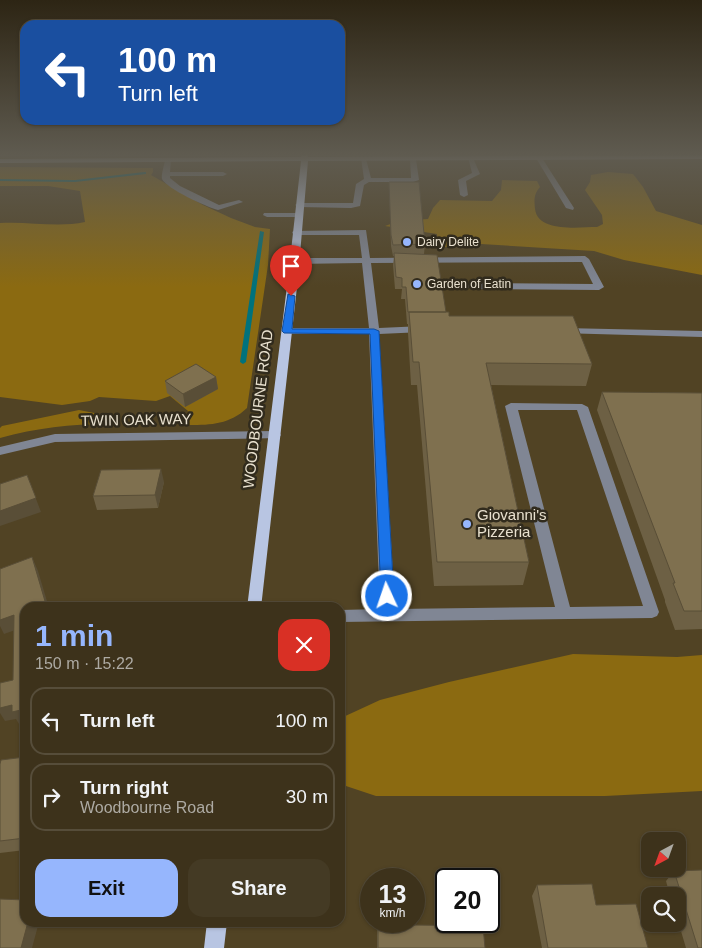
<!DOCTYPE html>
<meta charset="utf-8">
<style>
body{margin:0;font-family:Helvetica,sans-serif;background:#443a24;color:#f1f3f6;height:100vh;display:flex;flex-direction:column;font-size:19px;white-space:nowrap}
*{box-sizing:border-box;margin:0}
p{font-size:16px;color:#adaaa3}
.icon{flex:none;width:28px;height:28px;fill:none;stroke:currentColor;stroke-width:2;stroke-linecap:round;stroke-linejoin:round}
.map{position:relative;flex:1;overflow:hidden}
.drawer{position:absolute;left:20px;top:602px;width:325px;height:325px;display:flex;flex-direction:column;background:#3d321b;border-radius:15px;box-shadow:0 1px 4px #0004,0 0 0 1px #564d3a}
.drawer>*{flex:none}
.top-card{position:absolute;left:20px;top:20px;width:325px;height:105px;border-radius:15px;box-shadow:0 1px 4px #0004,0 0 0 1px #564d3a;background:#1a4fa0;color:#fff;overflow:hidden}
.needle{width:32px;rotate:221deg}
.controls{position:absolute;left:641px;top:832px;display:grid;gap:10px}
.controls a{display:grid;place-items:center;width:45px;height:45px;border-radius:10px;background:#3d321b;box-shadow:0 1px 4px #0004,0 0 0 1px #564d3a;font-size:25px}
.speed{position:absolute;left:360px;top:868px;display:flex;gap:10px;font-size:25px;font-weight:700;text-align:center}
.speed>*{display:grid;place-content:center;width:65px;height:65px;border-radius:50%;background:#3d321b;box-shadow:0 1px 4px #0004,0 0 0 1px #564d3a;line-height:1}
.speed small{font-size:12px;font-weight:400}
.speed .limit{border:2px solid #111;border-radius:8px;background:#fff;color:#111}
.pin{position:absolute;display:grid;place-items:center;width:42px;height:42px;color:#fff;margin:-51px -21px;border-radius:50% 50% 50% 0;rotate:-45deg;box-shadow:0 0 5px #0007}
.pin .icon{rotate:45deg}
.me{position:absolute;width:55px;margin:-28px;rotate:357deg;stroke-linejoin:round;filter:drop-shadow(0 0 4px #0008)}
.turn{display:flex;align-items:center;gap:18px;height:105px;padding:0 15px;font-size:22px}
.turn .icon{width:65px;height:65px;stroke-width:2.5}
.turn b{display:block;font-size:35px;line-height:42px}
.round{display:grid;place-items:center;flex:none;width:52px;height:52px;border-radius:15px;background:#443a24}
.overview{display:flex;align-items:center;justify-content:space-between;height:85px;padding:0 15px}
h1{font-size:30px;font-weight:700;line-height:38px;color:#96b6fd}
.cta{display:flex;gap:10px;margin-top:auto;padding:10px 15px}
.cta a{flex:1;height:58px;border-radius:15px;background:#96b6fd;color:#111;font-size:20px;font-weight:700;line-height:58px;text-align:center}
.cta a+a{background:#443a24;color:#f1f3f6}
ul{padding:0;list-style:none}
li{display:flex;align-items:center;gap:15px;height:68px;margin:0 10px 8px;padding:0 5px;border:2px solid #564d3a;border-radius:15px}
li div{flex:1}
li b{display:block;font-size:19px}
li em{font-style:normal}
.map>svg:first-child{display:block}
.green{fill:#8b6a11}
.lines{fill:none;stroke-linecap:round;stroke-linejoin:round}
.stream{fill:#00727c;fill-rule:evenodd}
.minor{fill:#808694;fill-rule:evenodd}
.major{fill:#b8c5e2;fill-rule:evenodd}
.wall{fill:#6d6044}
.shaded-wall{fill:#594e37}
.building{fill:#7f704f;stroke:#594e37}
.route{fill:#1a73e8;stroke:#114b97}
.poi-dot{fill:#96b6fd;stroke:#312b1d;stroke-width:2}
.labels{text-anchor:middle;stroke-width:5;stroke-linejoin:round;paint-order:stroke}
.far-poi-label{font-size:12px;fill:#e9e1cf;stroke:#312b1d;text-anchor:start}
.street-label{font-size:15px;fill:#e9e1cf;stroke:#312b1d}
.poi-label{font-size:15px;fill:#e9e1cf;stroke:#312b1d;text-anchor:start}
</style>
<div class="map">
<svg width="702" height="948" viewBox="0 0 702 948">
<rect width="100%" height="100%" fill="#514324"/>
<path class="green" d="M0,167L153,168V172L151,175L203,205L231,218L255,227L270,229L268,265L247,408C228,426 207,425 182,425L188,411L170,396L156,401L99,397L90,401L62,405L0,397V223C28,221 57,228 85,222L80,191L48,186H0Z
M608,172L633,174L643,187L656,211L702,225V275L624,260L594,251L448,242V247H438L437,234L385,226L399,221L428,219L433,208L440,200L492,201L501,190L502,180L537,181L540,187C534,194 534,199 535,209C538,233 580,227 597,227L603,224L602,215L585,190L590,182L591,175Z
M79,410L115,417L108,424C71,424 36,428 0,438V428L2,426Z
M573,654L677,657L702,655V791L605,796H376L346,786L340,770L341,718L380,700L449,682Z"/>
<g class="lines">
<path class="stream" d="M144,172H146V174L75,182L0,181V179L75,180Z
M260,231L264,232L246,362L243,364L240,362Z"/>
<path class="minor" d="M413,157L416,159L419,180L413,182H369L364,185L360,206L351,208L299,207L295,205L299,203H353L356,184L364,179L361,158L366,159L371,178H411L410,159Z
M468,157L473,158L480,174L466,181L468,195L464,197L460,195L458,180L472,173Z
M537,157L542,158L574,208L573,210L566,208L536,158Z
M168,158L171,160L170,172H223L227,174L223,176H170V178L180,186L219,205L239,200L243,202L218,210C207,207 167,189 162,179C161,175 164,166 165,160Z
M264,213H298L302,215L298,217H267L263,215Z
M366,230L370,258L585,256L589,259L604,287L599,290L471,289L466,286L471,283L593,284L582,262L371,263L379,328L423,326L428,329L423,332L379,334L395,609L555,607L505,406L511,403L582,404L588,407L659,612L657,616L652,618L340,622V610L380,609L369,334H287L282,331L287,328H369L362,263L294,264L290,261L294,258H362L359,235H296L292,233L293,231ZM518,410H577L643,606L570,607Z
M563,328L702,331V337L559,333L558,331Z
M275,431L279,432L281,435L279,438L55,442L0,455V447L55,434Z"/>
<path class="major" d="M302,155H308V157L702,155V159L308,161L298,278L261,608H247L288,278L301,161L0,163V159L301,157Z
M207,922H227L224,948H204Z"/>
</g>
<path class="wall" d="M389,182L425,244L424,254L446,312L449,316L592,364L586,386L491,385L529,562L523,585L434,586L417,385H411L408,333V324H407L405,299H401L402,289H395L393,265L394,256H393L391,246Z
M216,377L218,389L185,407L167,393L165,381Z
M602,392L702,393V629L675,630L665,602V600L597,410Z
M164,482L158,508L97,510L93,496Z
M25,757V850L0,853V764Z
M674,871L702,948H686L678,921V896H670L666,881Z
M537,885L596,905L648,948H542L532,896Z
M377,921H412L413,925L485,948H377Z"/>
<path class="shaded-wall" d="M216,377L218,389L185,407L183,394Z
M161,469L164,482L158,508L155,495Z
M27,475L41,512L0,526V511Z
M32,557L38,571L49,608H47Z
M14,615L21,628L4,634L0,626V620Z
M12,705L25,709V723L19,724L16,719L5,721L0,713V708Z
M28,922H39L32,948H21Z"/>
<path class="building" d="M389,182H419L425,244L393,245L391,235Z
M394,253L437,255L446,312H408L406,287H402V278L396,277Z
M409,312H449V316H573L592,364L486,363L529,562H437L419,362H413Z
M196,364L216,377L183,394L165,381Z
M602,392L702,393V611H684L673,583H675Z
M161,469L155,495L93,496L101,470Z
M27,475L36,498L0,511V484Z
M32,557L47,608H25V709L12,712V705L0,708V683L13,680L14,615L0,620V569Z
M25,757V838L0,841V764L1,760Z
M702,870V948H698L674,871Z
M592,884L596,905L636,904L648,948H548L537,885Z
M0,899L25,900V922H28L21,948H0Z
M378,921H412L413,925L483,926L485,948H378Z"/>
<linearGradient id="sky" x2="0" y2="1"><stop stop-color="#2d2514"/><stop offset="0.54" stop-color="#5f5b50"/><stop offset="1" stop-color="#5f5b50" stop-opacity="0"/></linearGradient>
<rect width="702" height="287" fill="url(#sky)"/>
<path class="route" d="M288,294L295,296L292,329H374L379,331L394,596L392,600L387,602L383,600L381,596L370,334L284,333L282,331Z"/>
<g class="poi-dot">
<circle cx="407" cy="242" r="5"/>
<circle cx="417" cy="284" r="5"/>
<circle cx="467" cy="524" r="5"/>
</g>
<g class="labels">
<g class="far-poi-label">
<text x="417" y="246">Dairy Delite</text>
<text x="427" y="288">Garden of Eatin</text>
</g>
<g class="street-label">
<text transform="translate(258 409) rotate(-83)" y="5">WOODBOURNE ROAD</text>
<text transform="translate(136 420) rotate(-1)" y="5">TWIN OAK WAY</text>
</g>
<g class="poi-label">
<text x="477" y="520">Giovanni's<tspan x="477" dy="17">Pizzeria</tspan></text>
</g>
</g>
</svg>
<div class="controls">
<a><svg class="needle" viewBox="-14 -14 28 28"><path d="M0-13l5 13h-10z" fill="#e53935"/><path d="M0 13l5-13h-10z" fill="#adaaa3"/></svg></a>
<a><svg class="icon" aria-label="search" viewBox="0 0 24 24"><circle cx="10" cy="10" r="6"/><path d="M15 15l6 6"/></svg></a>
</div>
<div class="speed"><div>13<small>km/h</small></div><div class="limit">20</div></div>
<div class="pin" style="left:291px;top:296px;background:#d93025"><svg class="icon" aria-label="arrive" viewBox="0 0 24 24"><path d="M6 21V4h12l-3 4 3 4H6"/></svg></div>
<svg class="me" style="left:387px;top:596px" viewBox="-20 -20 40 40"><circle r="17" fill="#1a73e8" stroke="#fff" stroke-width="3"/><path d="M0-11L8 9 0 5-8 9z" fill="#fff"/></svg>
<div class="top-card">
<div class="turn"><svg class="icon" aria-label="left" viewBox="0 0 24 24"><path d="M17 20v-9H6M10 6l-5 5 5 5"/></svg><div><b>100 m</b>Turn left</div></div>
</div>
<section class="drawer">
<div class="overview"><div><h1>1 min</h1><p>150 m · 15:22</p></div><a class="round" style="background:#d93025;color:#fff"><svg class="icon" aria-label="close" viewBox="0 0 24 24"><path d="M6 6l12 12M18 6L6 18"/></svg></a></div>
<ul>
<li><svg class="icon" aria-label="left" viewBox="0 0 24 24"><path d="M17 20v-9H6M10 6l-5 5 5 5"/></svg><div><b>Turn left</b></div><em>100 m</em></li>
<li><svg class="icon" aria-label="right" viewBox="0 0 24 24"><path d="M7 20v-9h11M14 6l5 5-5 5"/></svg><div><b>Turn right</b><p>Woodbourne Road</p></div><em>30 m</em></li>
</ul>
<div class="cta"><a>Exit</a><a>Share</a></div>
</section>
</div>
